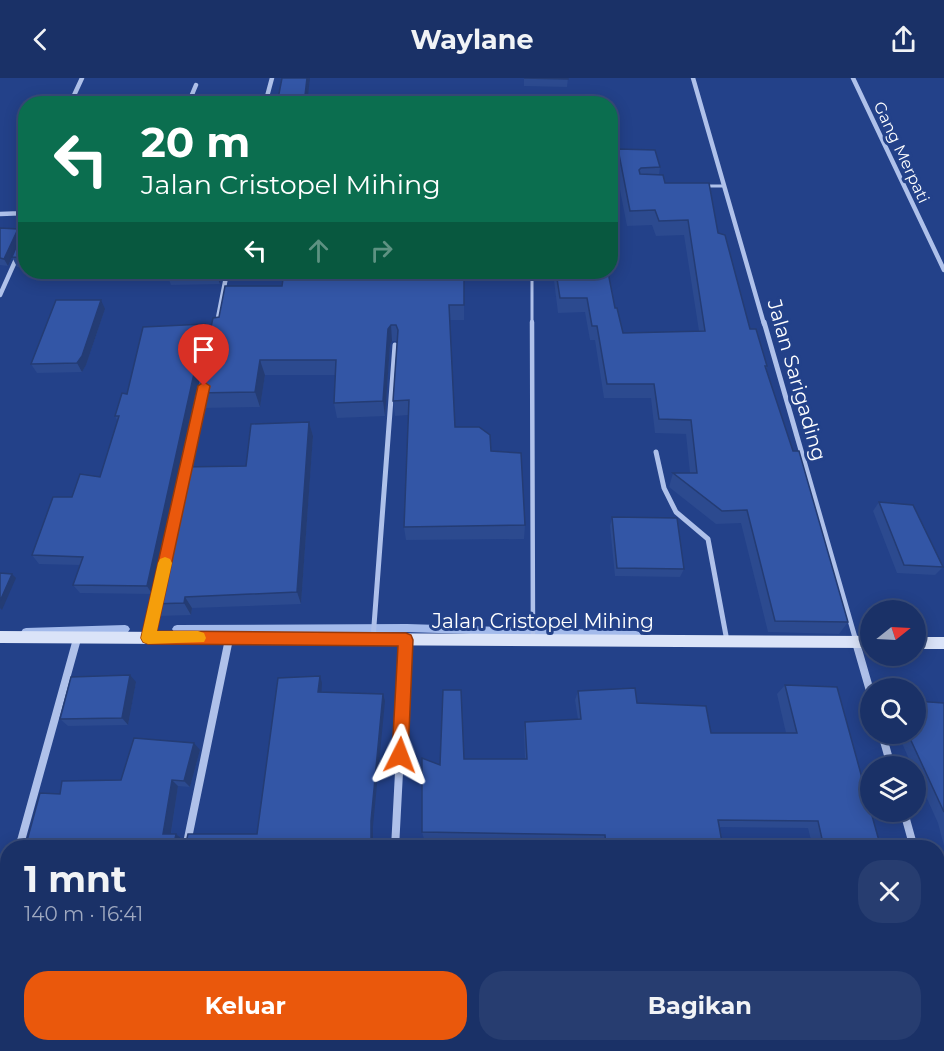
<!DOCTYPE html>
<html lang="id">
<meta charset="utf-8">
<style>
body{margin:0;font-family:Montserrat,sans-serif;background:#273d70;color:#f1f3f6;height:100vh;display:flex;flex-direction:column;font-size:22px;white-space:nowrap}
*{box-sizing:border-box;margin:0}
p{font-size:20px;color:#9fa9c0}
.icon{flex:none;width:33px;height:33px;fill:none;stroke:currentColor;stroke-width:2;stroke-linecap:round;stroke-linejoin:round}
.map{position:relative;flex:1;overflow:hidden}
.drawer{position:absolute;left:0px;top:762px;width:945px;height:212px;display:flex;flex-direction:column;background:#1a3167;border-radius:24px 24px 0 0;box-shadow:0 3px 15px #0003,0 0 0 2px #384c7b}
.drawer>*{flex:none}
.guide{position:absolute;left:18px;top:18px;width:600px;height:183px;border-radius:24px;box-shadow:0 3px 15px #0003,0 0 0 2px #384c7b;background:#0b6e4f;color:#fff;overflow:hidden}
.needle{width:39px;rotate:72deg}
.fabs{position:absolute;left:860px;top:522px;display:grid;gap:12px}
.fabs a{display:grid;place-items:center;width:66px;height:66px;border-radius:50%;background:#1a3167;box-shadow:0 3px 15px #0003,0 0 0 2px #384c7b;font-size:30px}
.pin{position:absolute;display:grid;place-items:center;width:51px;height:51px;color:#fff;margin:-62px -26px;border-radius:50% 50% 50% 0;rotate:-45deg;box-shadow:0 0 6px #0007}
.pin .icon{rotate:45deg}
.me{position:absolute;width:66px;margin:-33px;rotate:3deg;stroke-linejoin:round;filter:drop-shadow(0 0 4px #0008)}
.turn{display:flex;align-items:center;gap:21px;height:126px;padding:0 24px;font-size:27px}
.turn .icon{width:78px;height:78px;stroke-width:2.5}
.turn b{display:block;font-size:42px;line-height:51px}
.lanes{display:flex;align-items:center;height:57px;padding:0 24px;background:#0003;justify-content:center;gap:30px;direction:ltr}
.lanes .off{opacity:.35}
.round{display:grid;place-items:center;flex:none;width:63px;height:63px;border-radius:24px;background:#273d70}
.overview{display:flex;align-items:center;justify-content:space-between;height:102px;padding:0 24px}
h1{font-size:36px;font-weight:700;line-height:45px}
.button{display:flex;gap:12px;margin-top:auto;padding:12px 24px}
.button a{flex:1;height:69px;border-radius:24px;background:#ea580c;color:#fff;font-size:24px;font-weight:700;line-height:69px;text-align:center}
.button a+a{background:#273d70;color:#f1f3f6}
header{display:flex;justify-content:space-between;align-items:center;height:78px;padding:0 24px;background:#1a3167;font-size:27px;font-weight:700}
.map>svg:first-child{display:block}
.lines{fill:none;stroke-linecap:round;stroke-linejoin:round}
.stream{fill:#a3baeb;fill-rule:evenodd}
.lane-far1{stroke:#afc1ea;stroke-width:3}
.lane{stroke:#afc1ea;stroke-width:4.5}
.street-far2{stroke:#afc1ea;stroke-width:4.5}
.street-far1{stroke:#afc1ea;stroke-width:5}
.street{stroke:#afc1ea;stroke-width:8}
.secondary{fill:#dae3f8;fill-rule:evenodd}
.wall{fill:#2c4a8f}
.shaded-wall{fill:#243c74}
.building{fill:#3356a6;stroke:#243c74;stroke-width:1.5}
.route{fill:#ea580c;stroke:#983908;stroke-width:1.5}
.slow{fill:#f59e0b}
.labels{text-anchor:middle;stroke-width:6;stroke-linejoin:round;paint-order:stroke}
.far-street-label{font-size:16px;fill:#fff;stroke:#234189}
.street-label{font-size:20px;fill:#fff;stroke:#234189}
</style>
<header><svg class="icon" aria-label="back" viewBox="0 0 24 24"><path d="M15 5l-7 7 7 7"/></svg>Waylane<svg class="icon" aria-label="share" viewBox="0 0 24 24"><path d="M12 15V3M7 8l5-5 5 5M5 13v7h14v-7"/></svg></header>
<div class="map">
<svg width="944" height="973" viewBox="0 0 944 973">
<rect width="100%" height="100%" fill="#234189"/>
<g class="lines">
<path class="stream" d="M407,546L636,553L639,554L641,557L639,560L636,561L407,554L177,555L174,554L172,551L174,548L177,547Z
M125,547L128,548L130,551L128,554L125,555L26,558L23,557L21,554L23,551L26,550Z"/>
<path class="lane-far1" d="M706,108H724
M532,194V246"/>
<path class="lane" d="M532,244L533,560"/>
<path class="street-far2" d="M693,0L764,246
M853,0L944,192
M70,26L82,0
M188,26L196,7
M265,26L272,0
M19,135L26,122
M0,136L26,135
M0,217L17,179
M217,245L227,194"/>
<path class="street-far1" d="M764,244L856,563
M656,374L664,410L676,434L708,461L727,563
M184,395L202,317
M148,560L156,525
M373,561L395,267
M76,563L77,560
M228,563L229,560"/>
<path class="street" d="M855,561L870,613
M882,656L891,688
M904,734L914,770
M19,770L77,561
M186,770L229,561
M395,770L406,562
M0,839L8,812
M938,852L944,875
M384,966V973
M590,966V973
M144,973L145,966"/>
<path class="secondary" d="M0,553L870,558V570L0,565Z
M915,559H944V571H915Z"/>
</g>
<path class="wall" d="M524,0H568L567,9L524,8Z
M618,71L660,89L659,97L665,105L718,155L750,251L767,288L766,291L848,544L839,556L768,554L741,445L716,446L669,409L673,395H690L686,356L655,355L651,320H604L595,262H590L585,234L558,235L553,194H608L615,230L623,255L699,253L684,157L656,158L652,147L627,148L615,86Z
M26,148V190L17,189L12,179L8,188L0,187V150L21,157Z
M169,194H222L220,206L171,207L168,199Z
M464,194V242H450L455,349L491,373L525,447L524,461L406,462L404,449L408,337L395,338L393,323L397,263H392L390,267L385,338L337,340L334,325L335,297H265L260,329L202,330L196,315L219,239L282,208Z
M478,194H504V199L478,198Z
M105,231L86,287L82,294L37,295L31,286Z
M205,246L208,256L158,488L246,388L309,344L313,358L301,526L192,530L191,537L158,538L150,526L152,516L80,515L73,507L80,487L39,486L32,477L72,419L100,399L118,344L115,338L127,316Z
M879,424L943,489L935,497L897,495L873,433Z
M612,439L684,491L680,499L615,498L610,448Z
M136,604L128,647L68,648L60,641Z
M785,607L881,770H813L808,750L719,749L723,770H602V764L424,761L422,754L440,687L464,681H525L524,653L525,644L578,641L575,622L578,613L637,625L711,655H786L777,616Z
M944,626V768L938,745L915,694V688H912L898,656H915Z
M200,672L190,709L178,708L171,756H176L182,761L180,770H25L60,716L121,702Z
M696,966H757L759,973H697Z
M867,966H938L944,973H869Z"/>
<path class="shaded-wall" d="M307,0H310L307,26H304Z
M18,151L21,158L8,188L4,181Z
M218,194H222L220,206L217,198Z
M101,222L105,231L86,287L82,294L77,285Z
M205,246L208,256L152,516L147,508Z
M391,247L392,263L390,267L385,338L383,323L388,251Z
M260,282L265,297L260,329L255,314Z
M309,344L313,358L301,526L297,514Z
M12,496L16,500L2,532L0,530V523Z
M185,519L192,530L191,537L184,525Z
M130,597L136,604L128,647L122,640Z
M320,598L322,605L321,622L318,614Z
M383,616L385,623L373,748V770H371V743Z
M194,665L200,672L190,709L184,703Z
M172,702L178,708L170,761L163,756Z
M176,756L182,761L180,770H177L174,766Z
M98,966H109L108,973H97Z
M281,966H285V973H280Z"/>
<path class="building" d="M282,0H307L304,26H277Z
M524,0H568V1Z
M618,71L655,72L660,89L641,90L639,92L640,96L663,97L665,105H709L718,155L725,157L750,251H756L767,288H765L793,373H799L848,544L775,543L747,432L722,433L673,395H697L691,342L659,341L654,306H607L597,248H592L587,220H560L556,194H608L615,230H617L623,255L705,253L688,142L659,143L655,132L630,133Z
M25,148L26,180L12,179Z
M0,150L18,151L4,181L0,180Z
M169,194H218L217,198L168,199Z
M284,194H464V227H449L455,349H479L490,357L491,373L521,375L525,447L404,449L409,322L393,323L398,252L396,247H391L388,251L383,323L334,325L336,282H260L255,314L196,315L213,240L219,239L225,208H282Z
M56,222H101L82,278L77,285L31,286Z
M205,246L147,508L73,507L83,479L32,477L53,419H72L80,396L100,399L119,338H115L122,315L127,316L143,249Z
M309,344L297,514L185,519L184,525L150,526L181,389L246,388L251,346Z
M879,424L913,427L943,489L904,487Z
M612,439L677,440L684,491L617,490Z
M0,495L12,496L0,523Z
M130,597L122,640L60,641L71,599Z
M320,598L318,614L383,616L371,743V770H183L185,769L188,756H257L278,600Z
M785,607L837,609L870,729V734H871L881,770H824L818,743L718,742L723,770H606L605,757L422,754V680L440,687L443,612H461L464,681H527L525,644L581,641L578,613L635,610L637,625L706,628L711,655H797Z
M915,623L944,625V734L908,656H915Z
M134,660L194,665L184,703L172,702L163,756H176L174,766L177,770H25L40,715L60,716L62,703L121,702Z
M8,834V858H1Z
M0,928L8,929V966H98L97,973H0Z
M938,947H943L944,951V973H881L879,966H938Z
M162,966H281L280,973H160Z
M508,966H572V973H508Z
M703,966H757L759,973H704Z"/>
<path class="route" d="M204,304L210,308L157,553L406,555L411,557L413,562L408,677L405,682L400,685L394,682L392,677L398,568L148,566L143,564L141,560L198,308Z"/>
<path class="slow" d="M165,479L170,481L172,485L157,553H198L204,555L206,560L204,564L148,566L143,564L141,560L158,485L160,481Z"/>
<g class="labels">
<g class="far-street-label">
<text transform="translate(902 74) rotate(65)" y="6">Gang Merpati</text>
</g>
<g class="street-label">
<text transform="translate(797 302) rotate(74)" y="7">Jalan Sarigading</text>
<text x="543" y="550">Jalan Cristopel Mihing</text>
</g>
</g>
</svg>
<div class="fabs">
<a><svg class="needle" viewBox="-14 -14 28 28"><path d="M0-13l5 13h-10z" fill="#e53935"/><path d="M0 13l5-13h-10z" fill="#9fa9c0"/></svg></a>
<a><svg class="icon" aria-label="search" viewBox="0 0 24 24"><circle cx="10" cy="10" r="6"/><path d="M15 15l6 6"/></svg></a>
<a><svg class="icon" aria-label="layers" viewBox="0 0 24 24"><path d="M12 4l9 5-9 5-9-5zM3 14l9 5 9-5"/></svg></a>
</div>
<div class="pin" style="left:204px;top:308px;background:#d93025"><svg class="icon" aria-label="arrive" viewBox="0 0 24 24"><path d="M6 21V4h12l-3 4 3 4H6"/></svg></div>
<svg class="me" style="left:400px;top:677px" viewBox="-20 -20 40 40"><path d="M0-17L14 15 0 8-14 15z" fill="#ea580c" stroke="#fff" stroke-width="4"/></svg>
<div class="guide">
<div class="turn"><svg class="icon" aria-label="left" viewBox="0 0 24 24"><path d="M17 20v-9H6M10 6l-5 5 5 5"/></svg><div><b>20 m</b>Jalan Cristopel Mihing</div></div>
<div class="lanes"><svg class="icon" aria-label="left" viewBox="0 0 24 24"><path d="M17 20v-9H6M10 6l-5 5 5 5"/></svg><svg class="icon off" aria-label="ahead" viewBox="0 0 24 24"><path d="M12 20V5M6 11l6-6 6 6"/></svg><svg class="icon off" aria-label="right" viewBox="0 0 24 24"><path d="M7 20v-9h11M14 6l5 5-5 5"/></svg></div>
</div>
<section class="drawer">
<div class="overview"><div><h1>1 mnt</h1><p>140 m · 16:41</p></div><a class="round"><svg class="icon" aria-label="close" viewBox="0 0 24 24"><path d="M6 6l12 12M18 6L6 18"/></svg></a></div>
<div class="button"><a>Keluar</a><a>Bagikan</a></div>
</section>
</div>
